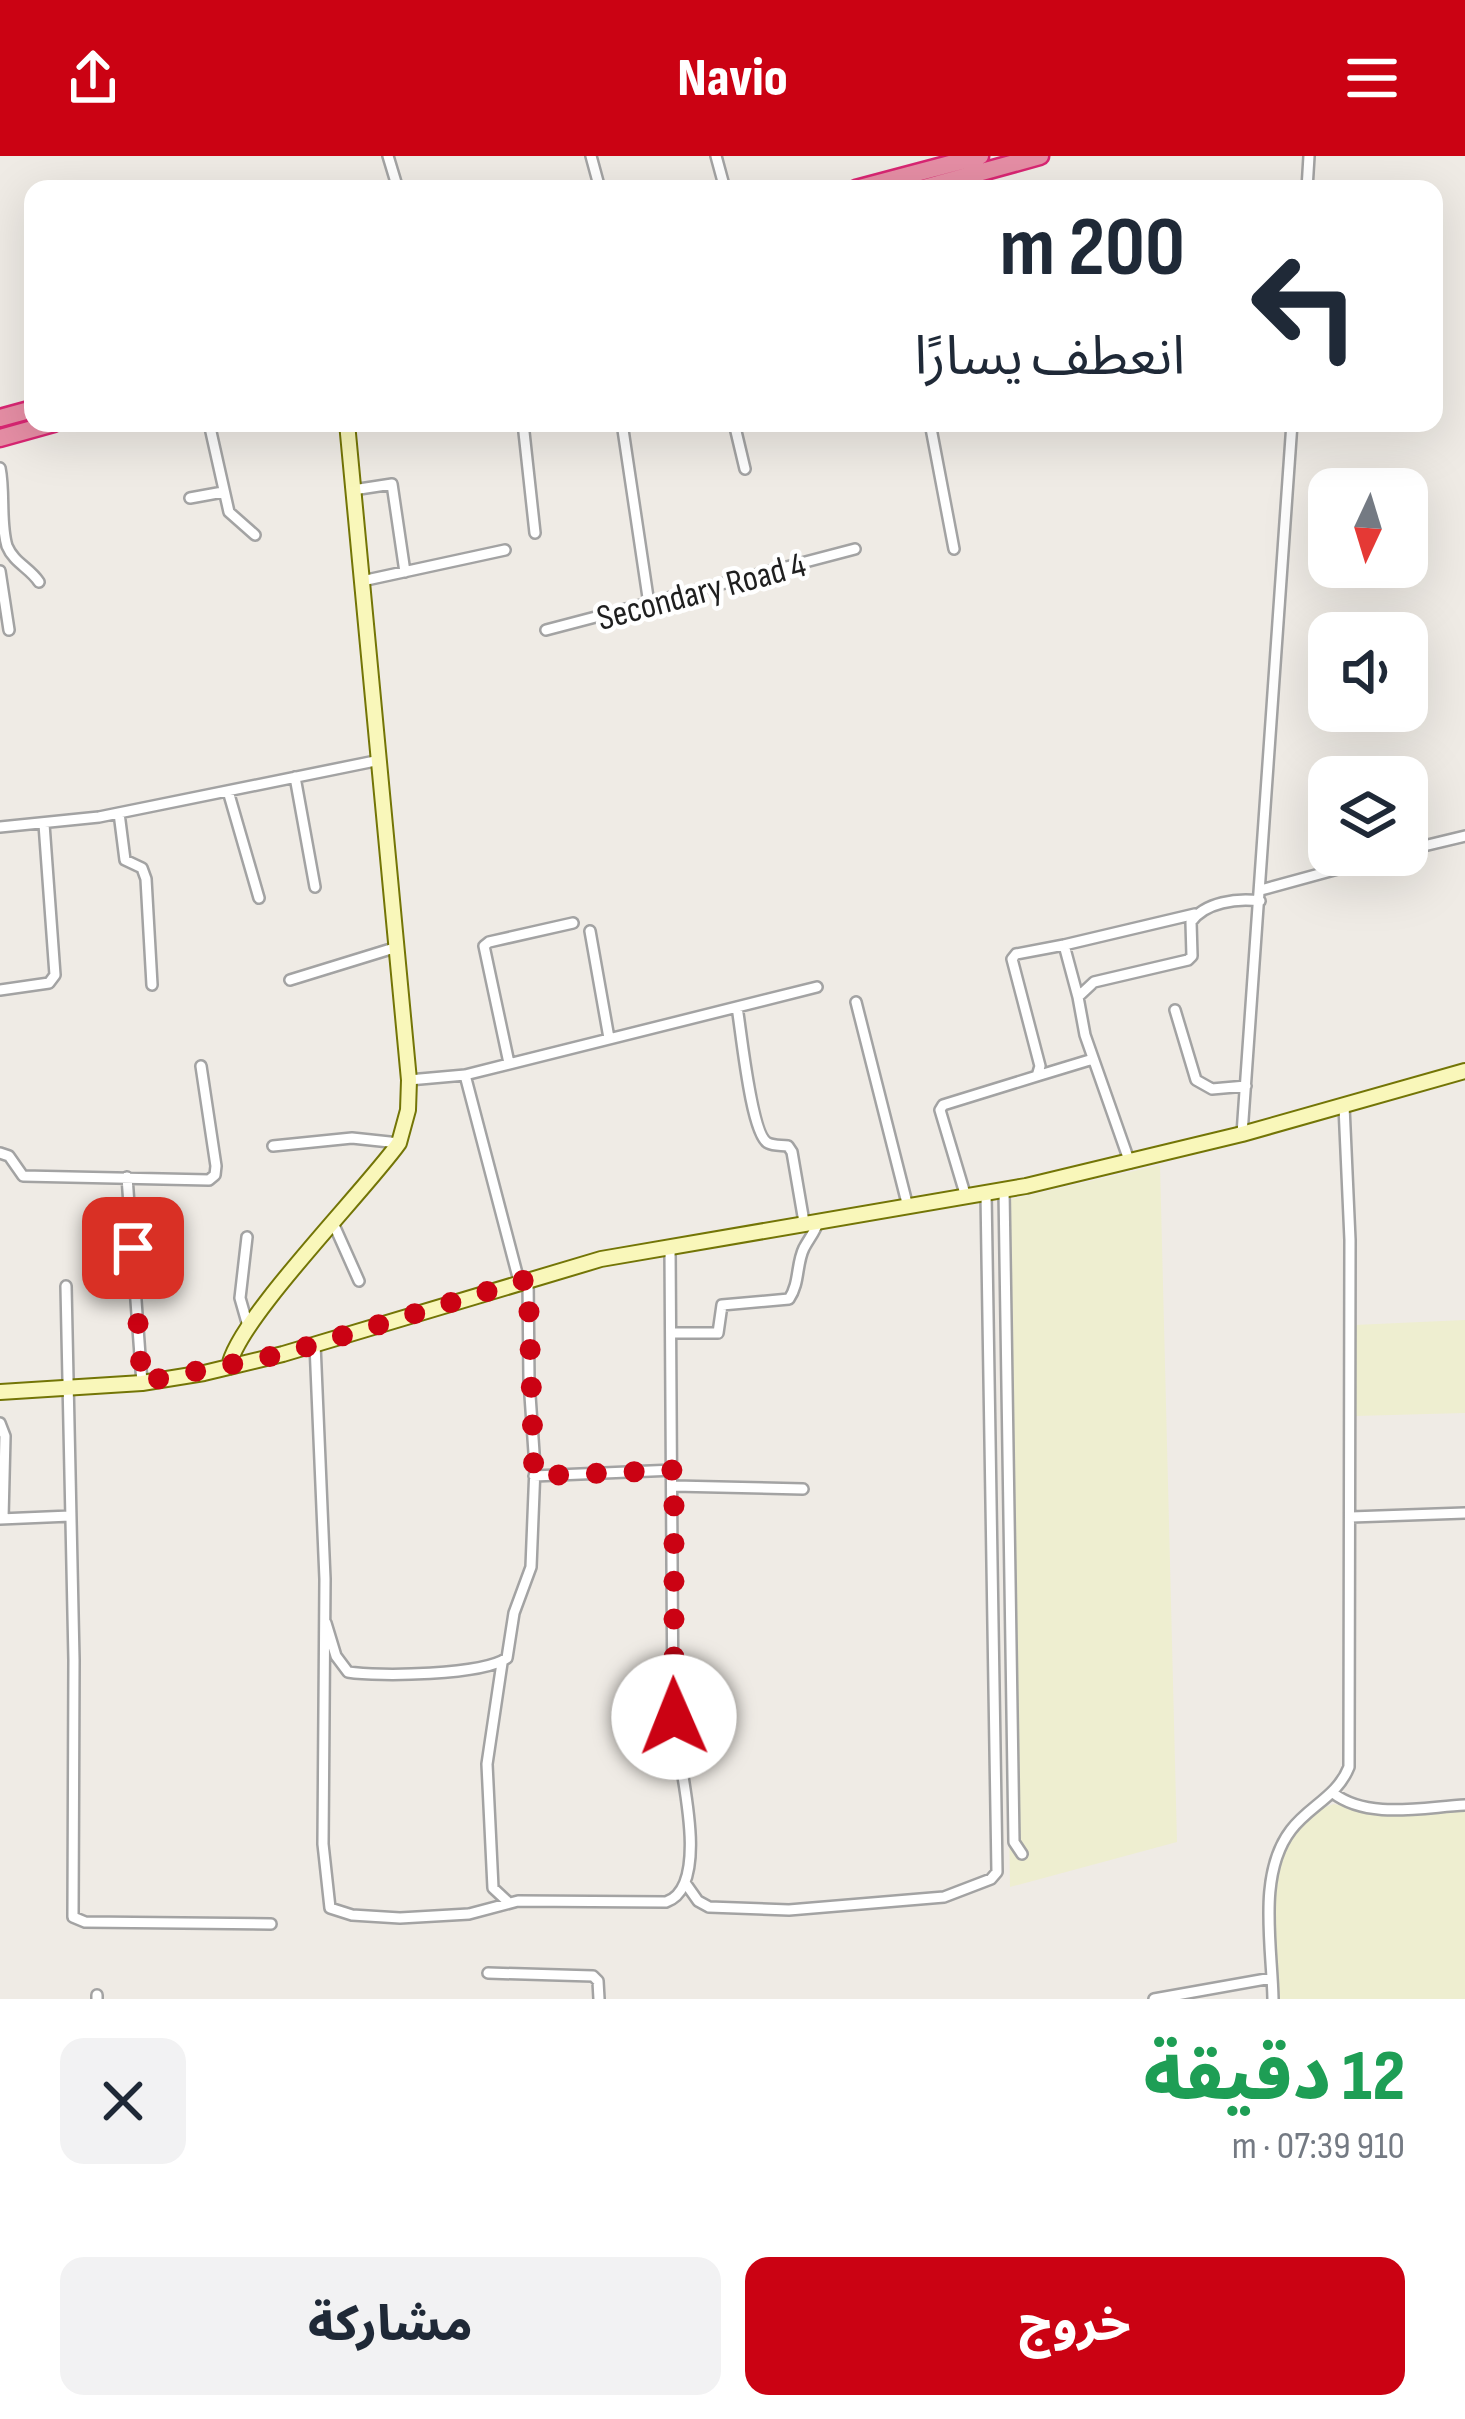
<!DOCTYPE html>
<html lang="ar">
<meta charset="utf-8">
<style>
body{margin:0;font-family:"Sofia Sans Condensed","Noto Sans Arabic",sans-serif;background:#f2f2f3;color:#1f2937;direction:rtl;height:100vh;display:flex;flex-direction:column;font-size:45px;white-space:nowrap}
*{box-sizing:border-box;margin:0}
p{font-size:39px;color:#747a83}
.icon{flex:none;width:66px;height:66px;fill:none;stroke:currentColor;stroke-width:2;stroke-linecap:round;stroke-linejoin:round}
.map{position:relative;height:1843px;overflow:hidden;direction:ltr}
.drawer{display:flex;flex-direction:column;background:#fff;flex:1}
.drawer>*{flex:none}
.hud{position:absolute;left:24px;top:24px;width:1419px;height:252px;border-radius:24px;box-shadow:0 12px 48px #0002;direction:rtl;background:#fff;color:#1f2937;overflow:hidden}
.needle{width:78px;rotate:184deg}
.tools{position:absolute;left:1308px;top:312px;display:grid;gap:24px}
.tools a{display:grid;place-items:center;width:120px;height:120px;border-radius:24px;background:#fff;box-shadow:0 12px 48px #0002;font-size:60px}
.pin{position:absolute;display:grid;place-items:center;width:102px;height:102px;color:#fff;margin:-51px;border-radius:24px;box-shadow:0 6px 18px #0006}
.me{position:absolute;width:132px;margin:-66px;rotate:359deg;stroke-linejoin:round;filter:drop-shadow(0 0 9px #0008)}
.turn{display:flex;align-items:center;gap:42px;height:252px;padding:0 60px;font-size:54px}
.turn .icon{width:156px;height:156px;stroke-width:2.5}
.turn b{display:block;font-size:84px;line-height:102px}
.round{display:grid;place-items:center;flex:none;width:126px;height:126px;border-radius:24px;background:#f2f2f3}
.summary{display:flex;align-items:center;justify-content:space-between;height:204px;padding:0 60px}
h1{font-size:72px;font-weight:800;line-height:90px;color:#1e9e55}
.action{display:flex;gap:24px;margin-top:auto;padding:24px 60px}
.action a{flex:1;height:138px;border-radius:24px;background:#cb0213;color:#fff;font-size:48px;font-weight:800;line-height:138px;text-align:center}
.action a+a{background:#f2f2f3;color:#1f2937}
header{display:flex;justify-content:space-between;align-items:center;height:156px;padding:0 60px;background:#cb0213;color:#fff;font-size:54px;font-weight:800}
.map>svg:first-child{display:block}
.farmland{fill:#eeeed0}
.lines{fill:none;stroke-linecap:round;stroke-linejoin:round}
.street-casing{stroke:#a3a3a3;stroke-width:14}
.secondary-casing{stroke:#737506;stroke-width:18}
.highway-casing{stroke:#d92673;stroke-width:21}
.street{stroke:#fff;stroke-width:9}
.secondary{stroke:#f9f7ba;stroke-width:14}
.highway{stroke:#e68ea5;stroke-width:16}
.route{stroke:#cb0213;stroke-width:21;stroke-dasharray:0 37.8}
.labels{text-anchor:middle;stroke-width:9;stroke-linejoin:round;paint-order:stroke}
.street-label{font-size:36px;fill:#1f1f1f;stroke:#fff}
</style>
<header><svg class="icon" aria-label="menu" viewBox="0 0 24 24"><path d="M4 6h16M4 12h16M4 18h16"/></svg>Navio<svg class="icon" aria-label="share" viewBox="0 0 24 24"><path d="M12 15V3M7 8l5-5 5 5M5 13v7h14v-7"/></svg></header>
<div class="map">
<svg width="1465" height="1843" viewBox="0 0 1465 1843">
<rect width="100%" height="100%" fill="#efebe5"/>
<path class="farmland" d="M1160,1009L1177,1686L1010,1731L1000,1046Z
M1465,1164V1257L1355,1260L1354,1169Z
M1334,1648L1369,1656L1465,1651V1843H1277L1274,1719L1281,1697L1295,1676L1320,1653Z"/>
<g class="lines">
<g class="street-casing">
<path id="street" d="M388,0L398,33
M591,0L600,33
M716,0L725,33
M1307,33L1309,0
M209,267L229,356L255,379
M523,267L535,377
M622,267L649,448
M734,267L745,313
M930,267L954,393
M0,312C5,336 0,367 7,390C14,407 30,412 39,426
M353,334L392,328L405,416
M190,342L223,336
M0,415L9,474
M362,425L505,394
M546,474L855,393
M295,621L315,731
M228,635L259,742
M119,657L125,704L142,712L146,723L152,829
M0,671L99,661L380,604
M1407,694L1465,680
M1261,734L1389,699
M590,775L609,882
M290,824L394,792
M0,834L49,827L55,819L44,668
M1078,841L1064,789L1195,758
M856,846L908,1051
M737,851C741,873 751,979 768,987C774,990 781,989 788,990L792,996L804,1066
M1175,854L1196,924L1212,933L1246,930
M509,907L484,790L489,786L573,767
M465,919L519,1125
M1037,920L1093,903
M409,924L465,919L817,831
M1242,978L1292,267
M273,990L352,982L399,987
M0,997L9,1000L23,1020L209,1024L215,1019L216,1010L201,910
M1130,1007L1085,879L1078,841L1094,826L1188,804L1192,800L1191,766C1205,746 1237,742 1260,745
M127,1021L142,1227
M1004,1034L1014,1686L1022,1698
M966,1041L940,954L943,949L1037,920L1040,910L1012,803L1016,798L1064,789
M334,1069L359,1125
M247,1081L240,1142L248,1170
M66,1130L74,1504L73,1761L85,1766L271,1768
M671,1177H718L722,1149L789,1143C800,1127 796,1108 804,1092C810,1081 815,1076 819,1064
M315,1188L325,1423L323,1688L330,1752L352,1759L400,1762L469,1758L518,1745L666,1746C714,1730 677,1602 673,1561L670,1091
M0,1267L5,1280L3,1362
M534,1320L674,1314
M674,1330L803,1333
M1351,1361L1465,1357
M0,1363L70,1360
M326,1467L336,1500L348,1516C379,1521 483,1519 507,1502L514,1457L531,1411L535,1311L529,1225L528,1123
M502,1507L487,1608L493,1732L507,1745
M1333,1637C1368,1664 1423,1651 1465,1649
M686,1728L698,1745L709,1751L789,1754L944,1741L991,1723L997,1716L986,1037
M488,1817L593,1820L598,1825L599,1843
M97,1843V1839
M1154,1843L1272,1822
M1273,1843C1272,1790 1257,1718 1291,1674C1309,1650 1337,1641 1349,1611L1350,1084L1344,950"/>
</g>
<g class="secondary-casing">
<path id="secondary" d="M229,1211C235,1166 365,1035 399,987L408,954L409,924L347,267
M0,1236L142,1227L204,1217L283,1198L601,1103L1026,1030L1242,978L1465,915"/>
</g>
<g class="highway-casing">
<path id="highway" d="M856,33L980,0
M920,33L1040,0
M0,262L33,253
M0,282L54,267"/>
</g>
<use href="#street" class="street"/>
<use href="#secondary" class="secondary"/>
<use href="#highway" class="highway"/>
</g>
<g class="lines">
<path class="route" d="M133,1092L142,1226L283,1198L528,1123L534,1320L674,1314V1561"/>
</g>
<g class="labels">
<g class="street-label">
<text transform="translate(701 434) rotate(-15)" y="13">Secondary Road 4</text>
</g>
</g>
</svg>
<div class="tools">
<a><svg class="needle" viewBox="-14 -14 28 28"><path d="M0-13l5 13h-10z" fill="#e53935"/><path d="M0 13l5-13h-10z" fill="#747a83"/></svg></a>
<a><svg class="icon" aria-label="sound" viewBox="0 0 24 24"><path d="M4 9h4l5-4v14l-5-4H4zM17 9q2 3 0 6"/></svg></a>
<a><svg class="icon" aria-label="layers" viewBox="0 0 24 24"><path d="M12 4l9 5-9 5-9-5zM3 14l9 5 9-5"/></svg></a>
</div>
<div class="pin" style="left:133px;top:1092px;background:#d93025"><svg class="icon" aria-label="arrive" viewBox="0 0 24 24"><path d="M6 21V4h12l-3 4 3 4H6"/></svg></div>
<svg class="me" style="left:674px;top:1561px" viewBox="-20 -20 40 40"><circle r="19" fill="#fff"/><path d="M0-13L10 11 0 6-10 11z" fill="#cb0213"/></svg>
<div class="hud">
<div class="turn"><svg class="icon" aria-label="left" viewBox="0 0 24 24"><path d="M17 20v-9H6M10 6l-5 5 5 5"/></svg><div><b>200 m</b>انعطف يسارًا</div></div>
</div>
</div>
<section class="drawer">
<div class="summary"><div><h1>12 دقيقة</h1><p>910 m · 07:39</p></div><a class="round"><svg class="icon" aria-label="close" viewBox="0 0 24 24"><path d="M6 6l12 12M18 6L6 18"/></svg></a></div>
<div class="action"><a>خروج</a><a>مشاركة</a></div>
</section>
